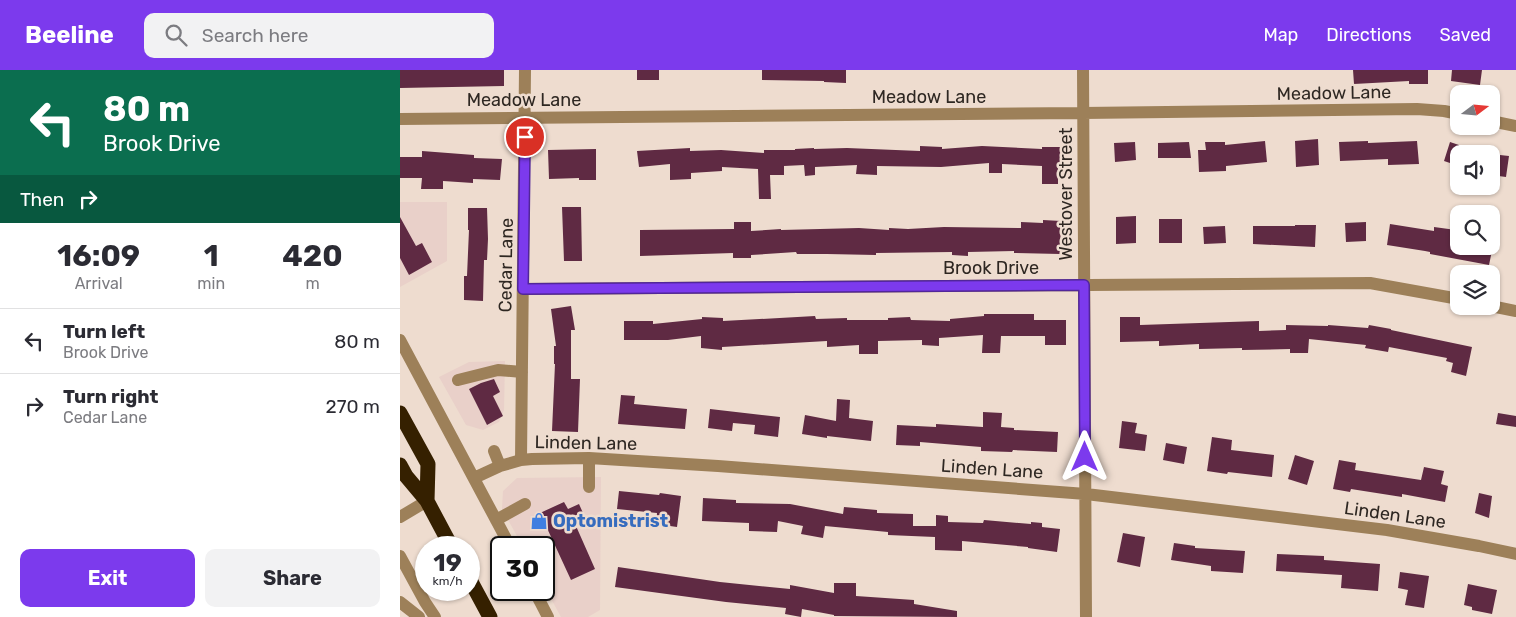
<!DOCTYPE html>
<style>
body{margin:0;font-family:Rubik,sans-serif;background:#f2f2f3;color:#2b2b33;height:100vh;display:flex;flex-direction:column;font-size:19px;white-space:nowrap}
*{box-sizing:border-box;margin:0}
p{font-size:16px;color:#7c7c81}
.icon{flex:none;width:28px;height:28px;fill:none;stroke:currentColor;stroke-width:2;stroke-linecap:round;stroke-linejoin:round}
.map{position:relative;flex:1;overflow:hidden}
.side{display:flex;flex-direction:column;background:#fff;width:400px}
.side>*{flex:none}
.top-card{background:#0b6e4f;color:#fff;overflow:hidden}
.needle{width:32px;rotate:74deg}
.controls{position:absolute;left:1050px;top:15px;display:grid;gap:10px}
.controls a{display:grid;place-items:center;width:50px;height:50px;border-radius:10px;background:#fff;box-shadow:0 1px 4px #0004;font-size:25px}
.speed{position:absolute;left:15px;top:466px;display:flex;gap:10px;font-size:25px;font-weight:700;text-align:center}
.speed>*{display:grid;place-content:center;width:65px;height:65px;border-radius:50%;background:#fff;box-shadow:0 1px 4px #0004;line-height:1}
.speed small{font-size:12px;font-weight:400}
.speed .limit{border:2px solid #111;border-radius:8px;background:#fff;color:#111}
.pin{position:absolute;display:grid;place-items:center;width:42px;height:42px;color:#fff;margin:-21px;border:2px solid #fff;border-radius:50%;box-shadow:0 1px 5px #0007}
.me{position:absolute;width:55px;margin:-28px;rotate:0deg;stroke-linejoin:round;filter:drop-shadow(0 0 4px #0008)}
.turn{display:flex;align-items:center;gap:18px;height:105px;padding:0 20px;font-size:22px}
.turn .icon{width:65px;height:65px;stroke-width:2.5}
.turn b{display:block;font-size:35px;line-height:42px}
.then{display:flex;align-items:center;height:48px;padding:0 20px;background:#0003;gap:10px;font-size:19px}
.eta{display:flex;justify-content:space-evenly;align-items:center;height:85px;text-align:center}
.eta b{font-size:30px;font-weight:700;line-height:35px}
.cta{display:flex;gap:10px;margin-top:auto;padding:10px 20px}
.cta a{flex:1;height:58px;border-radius:10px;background:#7c3aed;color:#fff;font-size:20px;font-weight:700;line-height:58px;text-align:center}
.cta a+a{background:#f2f2f3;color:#2b2b33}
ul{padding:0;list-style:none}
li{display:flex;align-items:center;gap:15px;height:65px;padding:0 20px;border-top:1px solid #e1e1e2}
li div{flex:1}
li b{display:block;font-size:19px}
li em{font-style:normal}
header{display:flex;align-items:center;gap:30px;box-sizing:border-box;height:70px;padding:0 25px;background:#7c3aed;color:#fff}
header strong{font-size:24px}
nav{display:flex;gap:28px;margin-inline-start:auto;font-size:18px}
.search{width:350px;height:45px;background:#f2f2f3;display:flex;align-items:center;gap:12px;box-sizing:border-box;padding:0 18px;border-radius:10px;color:#7c7c81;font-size:19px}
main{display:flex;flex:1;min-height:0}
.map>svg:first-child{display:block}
.commercial{fill:#e9d0c9}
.building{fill:#5f2a43}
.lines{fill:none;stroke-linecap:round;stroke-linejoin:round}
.minor{stroke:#9d8059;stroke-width:12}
.highway{stroke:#352000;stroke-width:15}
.route-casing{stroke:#51269a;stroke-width:12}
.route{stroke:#7c3aed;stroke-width:9}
.labels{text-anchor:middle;stroke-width:5;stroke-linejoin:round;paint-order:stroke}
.street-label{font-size:18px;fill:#2e2722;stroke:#eedccf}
.shop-label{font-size:18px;font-weight:bold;fill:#366cbe;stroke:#eedccf;text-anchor:start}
</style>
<header>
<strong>Beeline</strong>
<div class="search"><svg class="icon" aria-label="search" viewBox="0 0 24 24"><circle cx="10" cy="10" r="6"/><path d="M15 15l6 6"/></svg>Search here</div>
<nav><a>Map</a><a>Directions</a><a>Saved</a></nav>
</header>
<main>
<section class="side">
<div class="top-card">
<div class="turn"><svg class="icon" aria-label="left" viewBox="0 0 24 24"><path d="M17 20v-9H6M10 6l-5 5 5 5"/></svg><div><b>80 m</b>Brook Drive</div></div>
<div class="then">Then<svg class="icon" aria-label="right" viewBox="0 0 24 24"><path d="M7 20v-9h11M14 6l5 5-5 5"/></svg></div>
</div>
<div class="eta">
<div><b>16:09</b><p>Arrival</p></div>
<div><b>1</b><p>min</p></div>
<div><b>420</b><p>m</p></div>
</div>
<ul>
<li><svg class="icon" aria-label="left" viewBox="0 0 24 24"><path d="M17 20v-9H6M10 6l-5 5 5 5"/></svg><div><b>Turn left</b><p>Brook Drive</p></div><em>80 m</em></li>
<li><svg class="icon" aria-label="right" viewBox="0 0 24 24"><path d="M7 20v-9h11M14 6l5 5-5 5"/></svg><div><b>Turn right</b><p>Cedar Lane</p></div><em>270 m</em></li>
</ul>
<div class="cta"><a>Exit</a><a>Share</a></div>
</section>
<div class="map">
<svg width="1116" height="547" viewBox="0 0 1116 547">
<rect width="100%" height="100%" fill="#eedccf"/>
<path class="commercial" d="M0,132H47V191L0,217Z
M105,291L104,340L99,352L83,360L66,355L39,307L69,292Z
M201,407L200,540L188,547H161L144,516V478L123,477L102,439L103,421L117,408Z"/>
<path class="building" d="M0,0H104V16L0,18Z
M237,0H259V10H237Z
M362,0H446V13L424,12V11L362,10Z
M953,0H1028V14H1009V11L954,14Z
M1052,0H1082L1080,15L1051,11Z
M918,69L919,95L896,97L895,71Z
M865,71L867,92L826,96V101L799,102L798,80H806L805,72H825V75Z
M968,71V73L1017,71L1019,94L988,95V89L940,91L939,72Z
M735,72L736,90L715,92L714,73Z
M789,72L791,88H758V73Z
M1050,72L1059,75V96L1044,91Z
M520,76L542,77V79L582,76L642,79V77H663V95H658V114H642V96L602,94V103H589V93L541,97L477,96V105L456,104L457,95L415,97V105L405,106L404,95L384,96V105H370L371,129H359L358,99L322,97V101L291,103V109L270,110V94L239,97L237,81L290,78V81L321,80L364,83V80H395V79L414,78V79L447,78L520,81Z
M196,79V110H179V108L149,109L148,80Z
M22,81L74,85V88L102,89L100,110L73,109V113L43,111V119H21L22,108H0V87H22Z
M1091,84L1109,86L1106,107L1091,105Z
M162,137H181L182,191H164Z
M68,138H87L88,169L87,190H84L83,231L64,230V206H67L69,160H68Z
M736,146V173L716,174V147Z
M0,147L16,176L22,173L32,192L9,205L0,188Z
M759,149H782V173H759Z
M643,150L661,151L660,184L614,183V181L568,182V186L552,185V182L476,183V185L427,184H397L396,182L351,185V188H333V183L240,186V160L334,159V152H351V161L381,159V160L459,158L489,160V158L508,159L544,157L621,158V152L643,153Z
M966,152V171L946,172L945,153Z
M990,154L1034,161V157L1056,160L1053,176H1093L1089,195L1030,184V182L1025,181L987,175Z
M895,155H916L915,177L853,174V156H895Z
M825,156L826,173L804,174L803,157Z
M171,236L175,260H171V309H180L178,362L152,361L155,294H154V276H156L151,239Z
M584,244H634V250H666V275H645V266H601L600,283H582L583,265L539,268V276L522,275V270L478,271V284H459V275L427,277V271L322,277V280L301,278V266L268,270H224V251H253V254L302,249V247L323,248V251L415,246L416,249L447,248V250H488V248L510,247L511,250L550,251V249L584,246Z
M720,247H740V255L859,251V261L886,260V255L928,256V255L968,258L969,255L991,259V260L1072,277L1066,306L1051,302L1053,293L1046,291L1047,288L989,277L988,282L965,278L966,275L909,269L908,283H890V279L842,280V278L799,279V274L759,276V271L720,272Z
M94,309L100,322L93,326L103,346L87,355L69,319L81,313Z
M221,325L235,326L234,334L287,339L285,359L218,354Z
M437,329L450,330L449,348L473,351L471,371L427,366V368L402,364L405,345L436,351Z
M310,339L380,347L378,367L354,364L355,355L333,353L332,361L308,358Z
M583,342L602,343L601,357L614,358V360L658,362L657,382L613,380L612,382L581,381V377L520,372V376L496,375L497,355L536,357V354L583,357Z
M1098,343L1116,346V357L1096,354Z
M722,351L737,353L735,363L747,365L745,381L719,378Z
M812,367L832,370L831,380L874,385L872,407L828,402L827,404L807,401Z
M766,373L787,377L784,394L763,390Z
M895,385L914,391L907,415L888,409Z
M939,390L956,393L955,400L1021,410L1024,397L1044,401L1041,414L1048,416L1045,432L1002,424V427L951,419L950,422L933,419Z
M219,421L259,425L260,423L281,426L277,457L256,454L257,443L217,439Z
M1079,423L1092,426L1089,448L1075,443Z
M303,428L336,430V433L390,434L443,444L444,437L477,440V443L513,444V456H536V445L548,446V452L583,453L584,450L631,454V452L642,453V457L660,459L657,482L628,478V477L562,471V481L535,480V467L488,465V462L425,456L423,468L401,464L403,456L378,451L377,462L349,461V453L302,451Z
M164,432L168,439L179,434L187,452L176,456L195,499L171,510L140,443Z
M723,463L745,467L740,497L717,492Z
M774,473L795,476V478L845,481L843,503L811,501V496L771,490Z
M877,484L924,486V490L980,494L978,521L941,518L942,505L876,501Z
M218,497L320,512L390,519V515L434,523V513H456V526L514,530V534L557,541V547L434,546V545L402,539L401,547L385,544L386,538L326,532L215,517Z
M1000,502L1029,506L1024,538L1005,535L1008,520L998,518Z
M1068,514L1097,520L1092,544L1072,540V537L1064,535Z"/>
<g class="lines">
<path class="minor" d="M683,0L686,547
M0,49L683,43L1017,39L1044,41L1059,44
M1091,51L1116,56
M123,219L970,213L1059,229
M1091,236L1116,241
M0,270L111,478
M58,310L98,300L122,302
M94,381L100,396
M121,390L125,0
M74,408L100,396L121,390L132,389L189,388L318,396L686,424L987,460L1079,476L1116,484
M189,417V388
M0,447L27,431
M96,450L125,434
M0,486L25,532L35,547
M134,520L148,547
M0,532L19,547"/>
<path class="highway" d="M0,343L28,394L27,431
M0,395L6,406L27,431L52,478
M69,508L90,547"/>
</g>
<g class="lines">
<g class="route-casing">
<path id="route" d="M125,67L123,219L684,215L685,387"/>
</g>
<use href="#route" class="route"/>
</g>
<defs>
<g id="shop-bare" transform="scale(1.35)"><path d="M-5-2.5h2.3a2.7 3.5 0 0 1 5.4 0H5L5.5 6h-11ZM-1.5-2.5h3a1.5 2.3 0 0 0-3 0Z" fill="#3f7fe0" stroke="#eedccf" stroke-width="2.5" paint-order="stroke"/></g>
</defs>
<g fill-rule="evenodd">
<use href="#shop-bare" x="139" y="451"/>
</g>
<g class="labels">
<g class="street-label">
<text transform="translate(934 23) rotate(-1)" y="6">Meadow Lane</text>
<text x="529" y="33">Meadow Lane</text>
<text x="124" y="36">Meadow Lane</text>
<text transform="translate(666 124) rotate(-90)" y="6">Westover Street</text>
<text transform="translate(106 195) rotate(-89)" y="6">Cedar Lane</text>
<text x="591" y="204">Brook Drive</text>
<text transform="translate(186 373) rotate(1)" y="6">Linden Lane</text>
<text transform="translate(592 399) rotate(4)" y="6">Linden Lane</text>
<text transform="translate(995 445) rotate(8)" y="6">Linden Lane</text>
</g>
<g class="shop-label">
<text x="153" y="457">Optomistrist</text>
</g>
</g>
</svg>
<div class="controls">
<a><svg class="needle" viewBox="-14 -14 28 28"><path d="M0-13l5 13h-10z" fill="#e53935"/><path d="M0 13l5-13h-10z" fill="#7c7c81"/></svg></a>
<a><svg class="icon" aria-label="sound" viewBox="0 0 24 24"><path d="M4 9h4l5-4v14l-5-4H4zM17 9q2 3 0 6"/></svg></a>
<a><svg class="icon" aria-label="search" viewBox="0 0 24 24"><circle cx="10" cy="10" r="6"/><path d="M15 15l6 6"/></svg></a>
<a><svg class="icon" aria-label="layers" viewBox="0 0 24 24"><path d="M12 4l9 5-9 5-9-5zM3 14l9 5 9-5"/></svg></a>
</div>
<div class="speed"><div>19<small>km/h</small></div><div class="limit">30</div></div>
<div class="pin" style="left:125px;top:67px;background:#d93025"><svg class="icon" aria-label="arrive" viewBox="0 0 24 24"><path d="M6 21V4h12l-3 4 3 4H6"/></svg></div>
<svg class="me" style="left:685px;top:387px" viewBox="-20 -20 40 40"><path d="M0-17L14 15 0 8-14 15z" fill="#7c3aed" stroke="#fff" stroke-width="4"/></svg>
</div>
</main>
